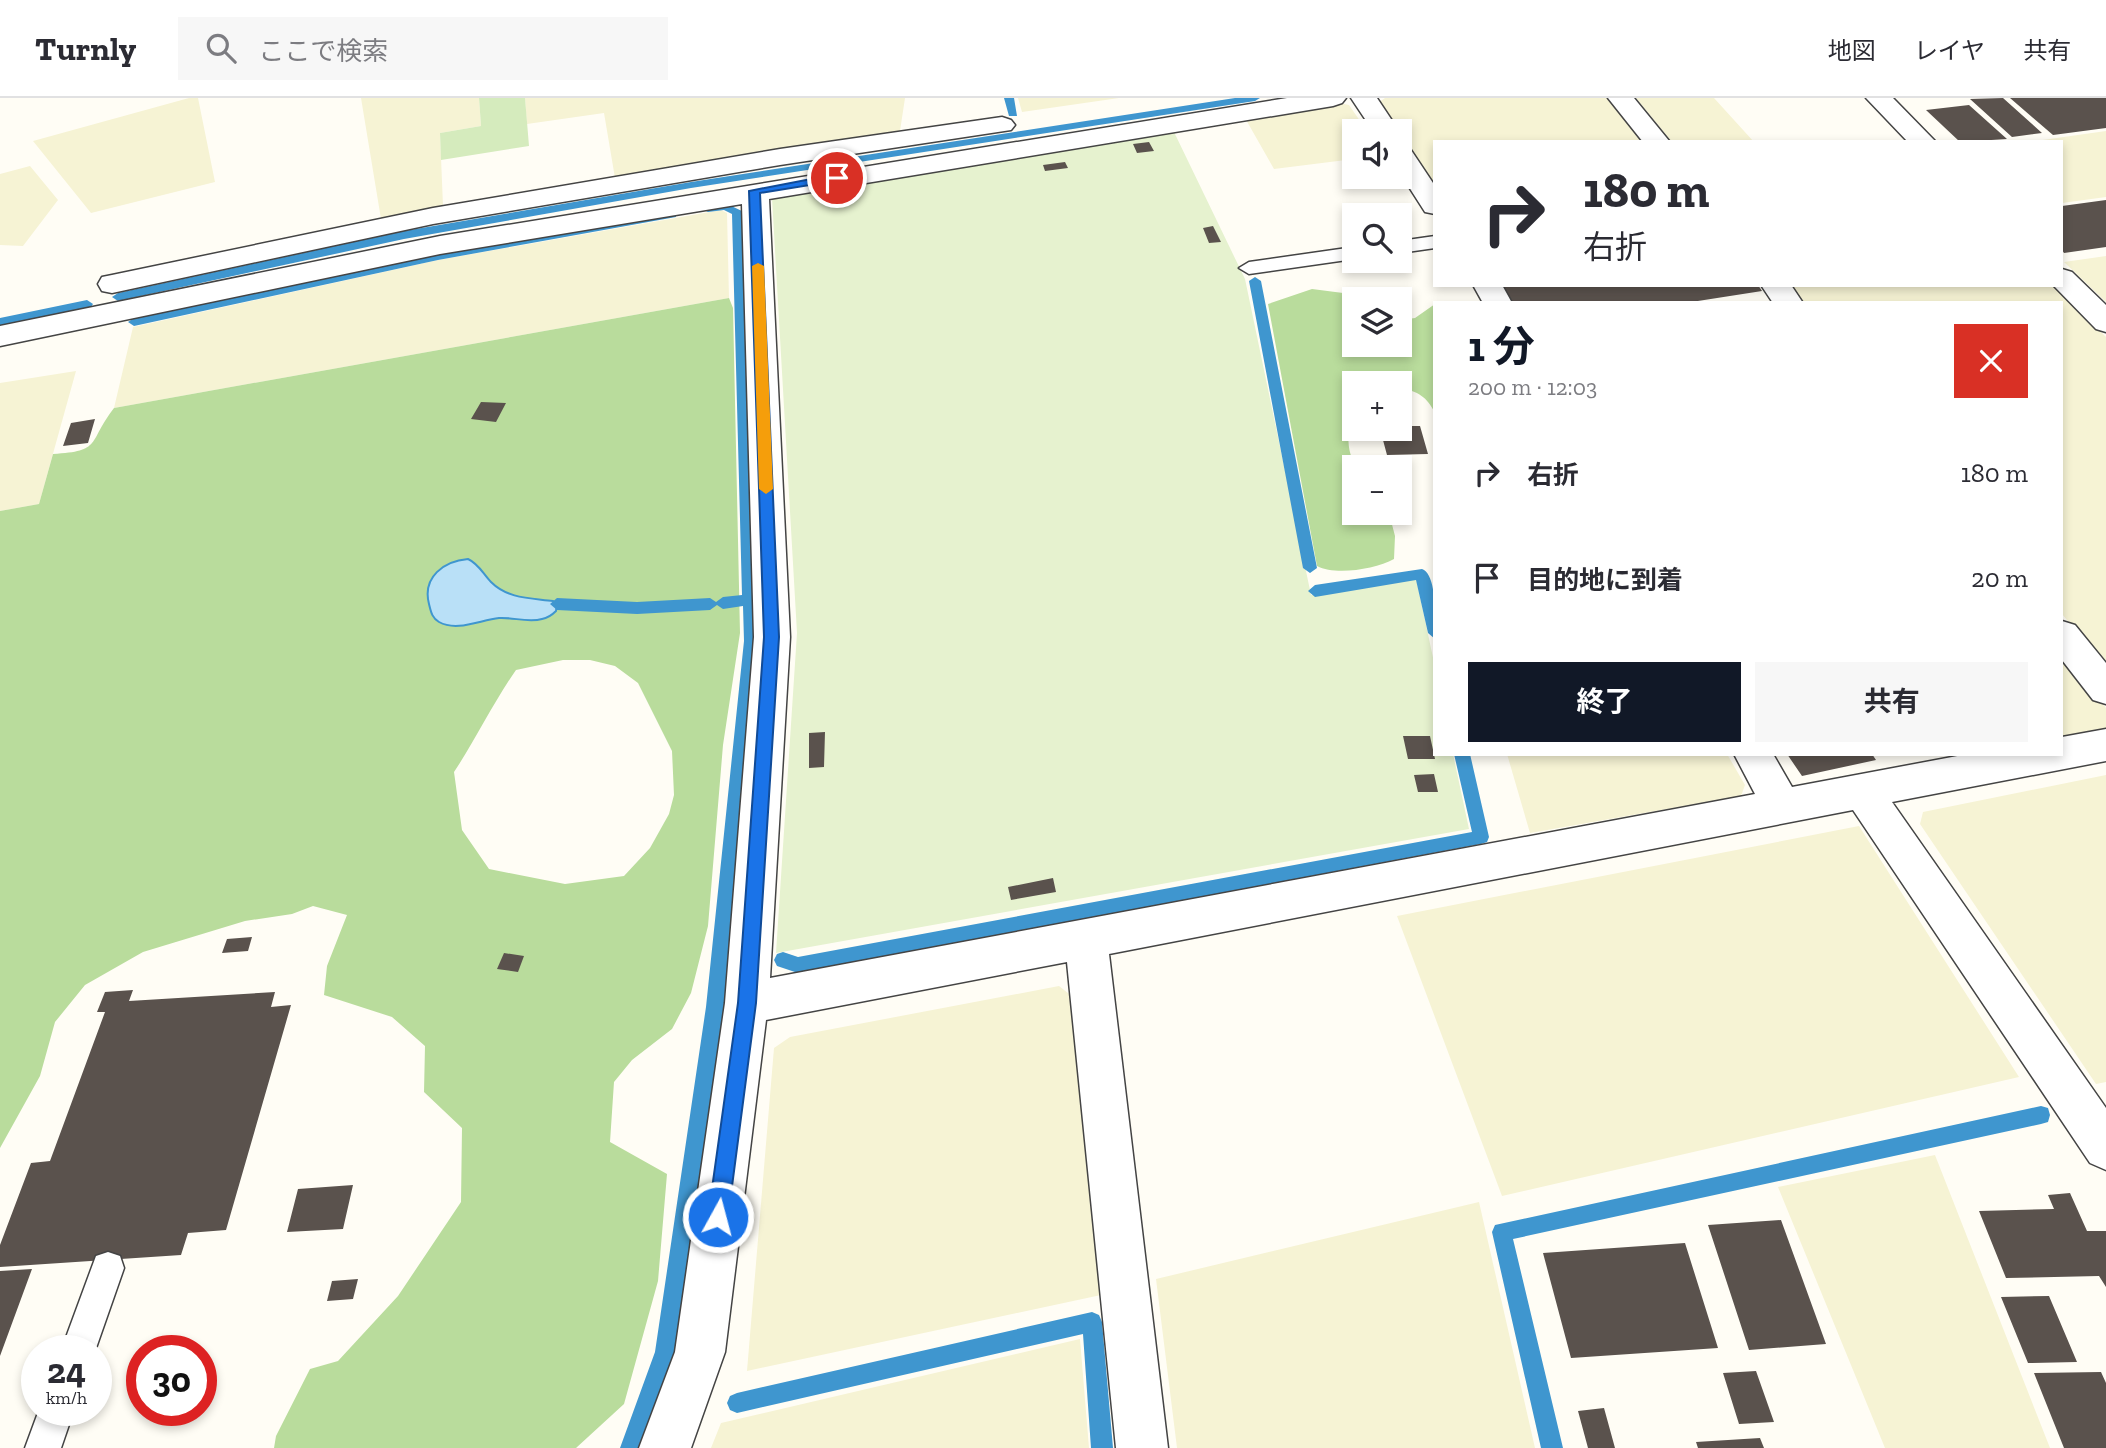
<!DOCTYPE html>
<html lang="ja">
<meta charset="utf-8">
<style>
body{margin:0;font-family:"Zilla Slab","Noto Sans JP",serif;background:#f7f7f7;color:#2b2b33;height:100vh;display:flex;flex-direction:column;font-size:26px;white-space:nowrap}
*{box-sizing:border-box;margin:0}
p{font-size:23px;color:#7c7c81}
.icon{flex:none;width:38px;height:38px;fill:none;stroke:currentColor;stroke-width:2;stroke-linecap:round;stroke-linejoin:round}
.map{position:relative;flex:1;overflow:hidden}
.details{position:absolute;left:1433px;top:203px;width:630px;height:455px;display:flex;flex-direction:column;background:#fff;border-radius:0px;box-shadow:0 4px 10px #0003}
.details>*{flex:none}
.banner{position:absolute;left:1433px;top:42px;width:630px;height:147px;border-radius:0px;box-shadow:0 4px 10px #0003;background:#fff;color:#2b2b33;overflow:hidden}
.fabs{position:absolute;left:1342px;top:21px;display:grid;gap:14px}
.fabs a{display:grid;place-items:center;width:70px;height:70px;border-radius:0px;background:#fff;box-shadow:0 4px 10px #0003;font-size:35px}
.speed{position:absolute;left:21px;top:1237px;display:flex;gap:14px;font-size:35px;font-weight:700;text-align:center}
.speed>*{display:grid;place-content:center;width:91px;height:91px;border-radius:50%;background:#fff;box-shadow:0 4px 10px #0003;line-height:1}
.speed small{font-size:18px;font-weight:400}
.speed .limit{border:10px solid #d22;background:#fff;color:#111}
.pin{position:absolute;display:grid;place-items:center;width:60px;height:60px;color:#fff;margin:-30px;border:4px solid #fff;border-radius:50%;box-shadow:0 2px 7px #0007}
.me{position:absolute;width:77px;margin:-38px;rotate:7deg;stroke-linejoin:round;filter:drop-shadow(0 0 5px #0008)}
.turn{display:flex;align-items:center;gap:24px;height:147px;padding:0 35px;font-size:32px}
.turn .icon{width:91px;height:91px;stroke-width:2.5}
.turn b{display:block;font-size:49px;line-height:60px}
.round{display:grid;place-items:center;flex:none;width:74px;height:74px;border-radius:0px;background:#f7f7f7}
.headline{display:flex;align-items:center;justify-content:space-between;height:119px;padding:0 35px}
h1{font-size:42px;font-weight:700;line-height:52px;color:#111827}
.primary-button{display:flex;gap:14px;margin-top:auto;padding:14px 35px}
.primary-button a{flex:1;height:80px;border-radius:0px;background:#111827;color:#fff;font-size:28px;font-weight:700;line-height:80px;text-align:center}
.primary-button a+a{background:#f7f7f7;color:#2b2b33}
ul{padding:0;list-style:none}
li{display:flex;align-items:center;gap:21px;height:105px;padding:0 35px}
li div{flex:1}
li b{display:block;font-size:26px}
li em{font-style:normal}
header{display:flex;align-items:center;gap:42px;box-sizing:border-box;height:98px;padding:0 35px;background:#fff;border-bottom:2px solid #e1e1e2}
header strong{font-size:33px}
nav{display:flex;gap:38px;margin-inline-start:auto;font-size:24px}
.search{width:490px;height:63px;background:#f7f7f7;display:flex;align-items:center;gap:18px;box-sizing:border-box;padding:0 24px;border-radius:0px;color:#7c7c81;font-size:26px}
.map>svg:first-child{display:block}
.farmland{fill:#f6f3d4}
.green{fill:#d5ebbd}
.forest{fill:#b9dc9c;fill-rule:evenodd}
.pitch{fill:#e6f2cf}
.water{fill:#b9e0f7;stroke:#3f96cf;stroke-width:2}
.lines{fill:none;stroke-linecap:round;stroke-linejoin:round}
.stream{fill:#3f96cf;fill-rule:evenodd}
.building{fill:#5a524d}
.lane-casing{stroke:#444;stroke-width:3}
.street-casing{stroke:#444;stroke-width:3}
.lane{fill:#fff;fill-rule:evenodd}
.street{fill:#fff;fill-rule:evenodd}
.route{fill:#1a73e8;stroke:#114b97;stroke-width:2}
.slow{fill:#f59e0b}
</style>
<header>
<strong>Turnly</strong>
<div class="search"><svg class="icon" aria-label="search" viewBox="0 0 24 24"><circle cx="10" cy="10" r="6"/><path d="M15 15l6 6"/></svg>ここで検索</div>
<nav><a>地図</a><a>レイヤ</a><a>共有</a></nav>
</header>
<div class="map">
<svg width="2106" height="1350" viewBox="0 0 2106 1350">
<rect width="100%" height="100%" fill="#fffdf5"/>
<path class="farmland" d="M189,0H198L215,84L91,115L33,43Z
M361,0H479L481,28L440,35L443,108L381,121Z
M525,0H905L900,33L615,80L604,15L527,26Z
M1018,0H1119L1022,14Z
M1385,0H1609L1645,44H1435V92L1400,38V33H1397L1378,5Z
M1636,0H1714L1754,44H1672Z
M1339,5L1349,7L1367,33H1354V61L1274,71L1245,20Z
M2106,33V99L2062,105V44H2029Z
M30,68L58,102L23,148L0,147V76Z
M721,112L727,115L729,200L114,310L133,229L438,162Z
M2106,158V204L2064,164Z
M1790,187H2054L2106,239V570L2062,516V205H1804Z
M76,273L39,406L0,413V285Z
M2062,555L2106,610V632L2062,640Z
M1507,656H1727L1745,687L1741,698L1530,735Z
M2106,677V984L2096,986L1920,726L1923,714Z
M1859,728L2019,979L1502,1098L1397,818Z
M1059,888L1073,899L1101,1197L747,1273L774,950L790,939Z
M1935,1057L2050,1350H1885L1778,1089Z
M1479,1104L1535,1350H1177L1156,1181Z
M1080,1241L1089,1350H711L721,1325Z"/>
<path class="green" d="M479,0H525L529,48L441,62L440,35L481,28Z"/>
<path class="forest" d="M1312,191L1343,195L1354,202V247H1400V222L1415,220L1435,206V315C1427,299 1418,293 1400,290V285H1354C1354,312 1339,349 1358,369H1354V415H1389L1395,438L1394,461C1375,471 1336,478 1317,468L1268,206Z
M729,200L733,210L740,535L723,647L708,828L691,895L672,931L632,962L614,984L610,1044L667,1076L658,1183L624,1306L576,1350H274L276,1338L310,1271L338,1263L398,1198L461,1104L462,1030L424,994L425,948L392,919L324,897L327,868L347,817L313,808L292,816L245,823L143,854L85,887L55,924L40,978L0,1050V413L39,406L53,356C103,353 87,345 114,310ZM563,562H590L615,568L638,585L672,653L674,697L669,716L650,750L624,778L565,786L489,771L462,732L454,674C476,641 493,605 516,572Z"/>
<path class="pitch" d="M1174,34L1245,181L1311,497L1416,480L1435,569V656H1453L1469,731L776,855L797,535L772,100Z"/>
<path class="water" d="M468,461C479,466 483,476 491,484C508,501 531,500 553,503L557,506L556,513C552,517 548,520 542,521C528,525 513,519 499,520C480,522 457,534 439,524C432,520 431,514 429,506C422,479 444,463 468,461Z"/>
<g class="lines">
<path class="stream" d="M1004,0H1014L1017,18H1009Z
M1235,0H1260L1255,3L691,90L404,141L118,203L112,199L118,195L404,133L691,84Z
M725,105L744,114L758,543L724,909L675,1254L642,1350H620L655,1254L706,909L744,543L743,508L723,511L717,507L710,512L637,516L557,512L550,506L557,500L637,504L710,500L716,504L723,499L742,497L732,116L724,112L708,114L702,111Z
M672,114L676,115V119L438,162L134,228L128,224L134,220L438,154Z
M1255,179L1261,183L1317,470L1310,475L1303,470L1249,183Z
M87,202L93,206L91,209L0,228V220Z
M1422,471C1438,477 1435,525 1435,541L1428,535L1416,482L1315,499L1308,493L1315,487Z
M1454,656H1470L1489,739L1487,744L1481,746L798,875L777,868L774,862L777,856L783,854L798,859L1472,734Z
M2041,1008L2048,1010L2050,1017L2048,1024L2041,1026L1513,1141L1563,1350H1541L1492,1134L1495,1127Z
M1092,1214L1099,1217L1102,1224L1113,1350H1091L1083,1236L737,1315L730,1312L727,1305L730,1298L737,1295Z"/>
</g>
<path class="building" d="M2003,0L2042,35L2012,39L1970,1Z
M2010,0H2106V30L2053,37Z
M1969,7L2007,41L1960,44L1926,12Z
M1149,44L1154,53L1137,55L1133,46Z
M1065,64L1068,70L1045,73L1043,67Z
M2106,102V149L2064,155L2062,152V108Z
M1213,128L1221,144L1209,145L1203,130Z
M1502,187H1758L1762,193L1685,205H1513Z
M481,304L506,305L496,324L471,321Z
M95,321L88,345L63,348L71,325Z
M1400,328H1420L1428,356L1387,357L1380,331Z
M825,634L824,669L809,670V635Z
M1403,638H1430L1435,661H1408Z
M1787,656H1872L1876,662L1802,678Z
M1434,676L1438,694H1418L1414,677Z
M1053,780L1056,794L1011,802L1008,789Z
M252,839L248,853L222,855L227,841Z
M504,855L524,858L518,874L497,871Z
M133,892L129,903L275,894L271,909L291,907L226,1132L188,1135L181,1157L0,1169V1147L31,1065L50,1063L105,914H97L105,894Z
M353,1087L343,1131L287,1134L298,1091Z
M2070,1095L2087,1133H2106V1189L2099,1178L2006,1180L1979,1113L2054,1111L2048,1097Z
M1781,1122L1826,1246L1749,1252L1708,1127Z
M1685,1145L1718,1250L1571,1260L1543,1155Z
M32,1171L0,1258V1173Z
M358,1181L353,1201L327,1203L332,1183Z
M2049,1198L2077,1264L2028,1265L2001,1199Z
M1756,1273L1774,1324L1739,1326L1723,1275Z
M2101,1274L2106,1285V1350H2064L2034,1275Z
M1604,1310L1615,1350H1588L1578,1313Z
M1760,1340L1764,1350H1698L1696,1344Z"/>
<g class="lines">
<g class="lane-casing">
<path id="lane" d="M1435,138V150L1400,155V143Z
M1354,149V161L1249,176L1239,170L1249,164Z
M108,1154L120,1158L124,1170L95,1253H61L96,1158Z
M39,1312H74L61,1350H25Z"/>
</g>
<g class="street-casing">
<path id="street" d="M1287,0H1346L1342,5L1333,8L769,101L790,539L770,880L1755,696L1734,656H1773L1792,689L1968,656H2062V639L2106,631V663L1892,704L2106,1010V1072L2090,1065L1853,712L1109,856L1168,1350H1116L1067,864L766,922L725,1254L691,1350H639L675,1254L725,905L754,539L742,106L440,156L0,248V228L440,138Z
M1351,0H1377L1399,33H1373Z
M1608,0H1634L1670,44H1643Z
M1866,0H1893L1936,44H1908Z
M1002,19L1011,22L1015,27L1011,32L780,67L433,126L112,195L102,193L98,186L102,179L112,177L433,110L780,51Z
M1400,47L1409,49L1435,88V116L1425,114L1400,75Z
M2062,171L2072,174L2106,207V234L2096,231L2053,187H2062Z
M1473,187H1502L1512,205H1483Z
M1761,187H1791L1803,205H1773Z
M2062,523L2075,527L2106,565V606L2093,602L2062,562Z"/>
</g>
<use href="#lane" class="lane"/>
<use href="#street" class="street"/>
</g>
<path class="route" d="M837,76L841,77V82L760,95L779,539L756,905L728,1119L725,1126L718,1129L711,1126L708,1119L738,905L764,539L749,93Z"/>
<path class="slow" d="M758,165L764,168L773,391L766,396L759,391L752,168Z"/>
</svg>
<div class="fabs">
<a><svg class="icon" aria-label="sound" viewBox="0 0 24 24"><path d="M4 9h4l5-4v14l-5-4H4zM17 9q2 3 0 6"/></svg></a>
<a><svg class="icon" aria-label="search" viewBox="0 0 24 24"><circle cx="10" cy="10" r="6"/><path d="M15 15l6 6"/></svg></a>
<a><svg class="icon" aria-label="layers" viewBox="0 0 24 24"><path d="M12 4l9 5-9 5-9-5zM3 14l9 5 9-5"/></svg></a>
<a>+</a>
<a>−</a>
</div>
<div class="speed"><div>24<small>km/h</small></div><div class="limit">30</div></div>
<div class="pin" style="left:837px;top:80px;background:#d93025"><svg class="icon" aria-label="arrive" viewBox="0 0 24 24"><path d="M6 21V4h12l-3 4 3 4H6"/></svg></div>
<svg class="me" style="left:718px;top:1119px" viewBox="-20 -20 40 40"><circle r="17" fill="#1a73e8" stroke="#fff" stroke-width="3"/><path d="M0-11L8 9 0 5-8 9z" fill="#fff"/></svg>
<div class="banner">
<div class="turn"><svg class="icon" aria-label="right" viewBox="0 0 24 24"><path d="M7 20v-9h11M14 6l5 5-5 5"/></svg><div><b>180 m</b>右折</div></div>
</div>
<section class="details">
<div class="headline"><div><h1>1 分</h1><p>200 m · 12:03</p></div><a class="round" style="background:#d93025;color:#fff"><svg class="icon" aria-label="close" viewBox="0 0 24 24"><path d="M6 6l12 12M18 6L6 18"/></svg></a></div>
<ul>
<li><svg class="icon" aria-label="right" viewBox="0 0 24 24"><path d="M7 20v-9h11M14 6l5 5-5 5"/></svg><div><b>右折</b></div><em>180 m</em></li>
<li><svg class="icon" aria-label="arrive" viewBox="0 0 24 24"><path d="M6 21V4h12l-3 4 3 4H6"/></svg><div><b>目的地に到着</b></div><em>20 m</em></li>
</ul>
<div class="primary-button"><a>終了</a><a>共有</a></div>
</section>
</div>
